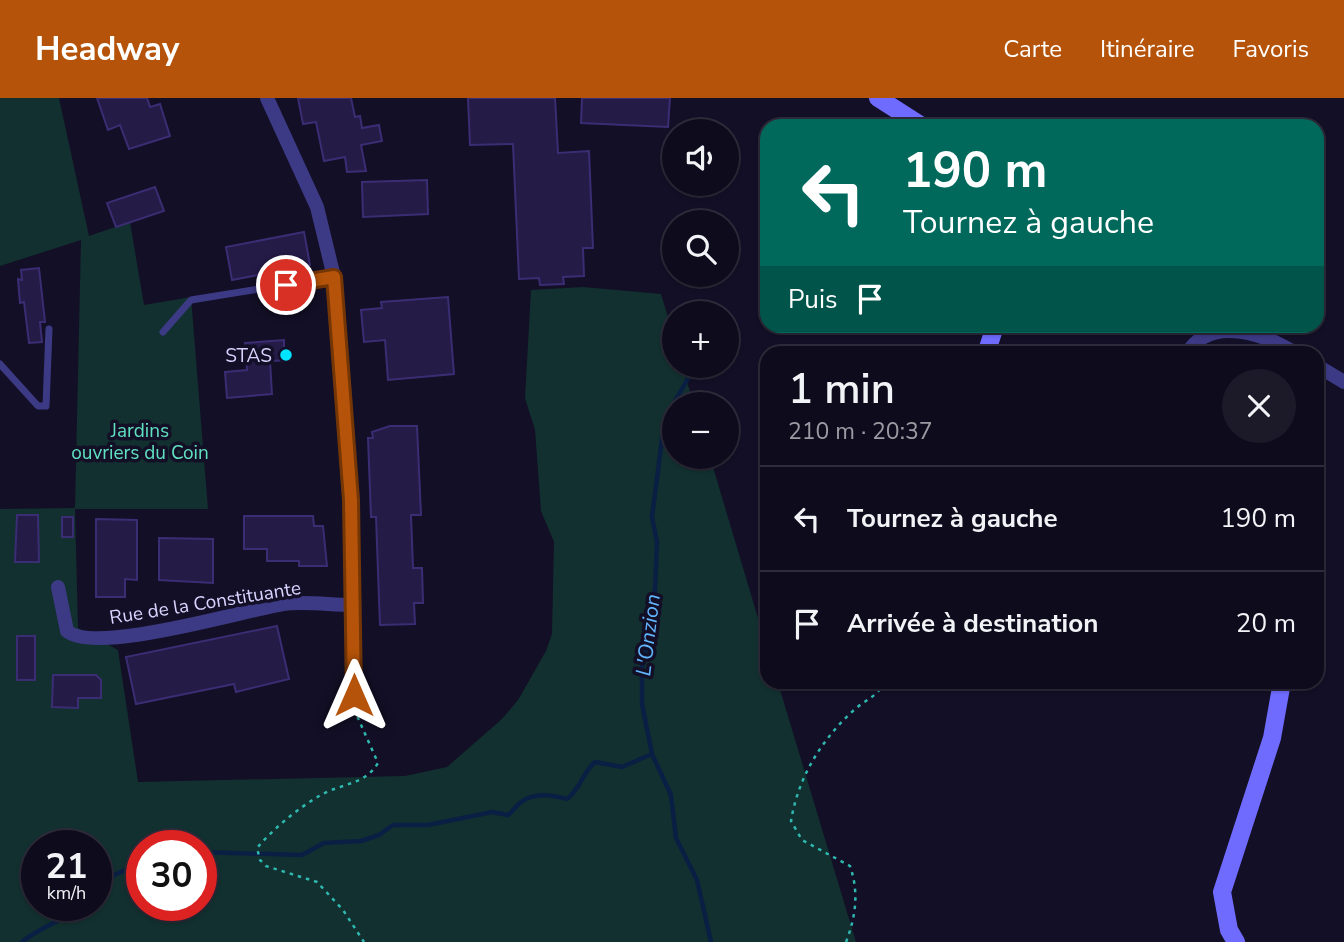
<!DOCTYPE html>
<html lang="fr">
<meta charset="utf-8">
<style>
body{margin:0;font-family:"Nunito Sans",sans-serif;background:#1c1929;color:#f1f3f6;height:100vh;display:flex;flex-direction:column;font-size:26px;white-space:nowrap}
*{box-sizing:border-box;margin:0}
p{font-size:23px;color:#9b9ba3}
.icon{flex:none;width:38px;height:38px;fill:none;stroke:currentColor;stroke-width:2;stroke-linecap:round;stroke-linejoin:round}
.map{position:relative;flex:1;overflow:hidden}
.panel{position:absolute;left:760px;top:248px;width:564px;height:343px;display:flex;flex-direction:column;background:#0e0b1c;border-radius:21px;box-shadow:0 2px 5px #0004,0 0 0 2px #2e2b3b}
.panel>*{flex:none}
.top-card{position:absolute;left:760px;top:21px;width:564px;height:214px;border-radius:21px;box-shadow:0 2px 5px #0004,0 0 0 2px #2e2b3b;background:#00695c;color:#fff;overflow:hidden}
.tools{position:absolute;left:662px;top:21px;display:grid;gap:14px}
.tools a{display:grid;place-items:center;width:77px;height:77px;border-radius:50%;background:#0e0b1c;box-shadow:0 2px 5px #0004,0 0 0 2px #2e2b3b;font-size:35px}
.speed{position:absolute;left:21px;top:732px;display:flex;gap:14px;font-size:35px;font-weight:700;text-align:center}
.speed>*{display:grid;place-content:center;width:91px;height:91px;border-radius:50%;background:#0e0b1c;box-shadow:0 2px 5px #0004,0 0 0 2px #2e2b3b;line-height:1}
.speed small{font-size:18px;font-weight:400}
.speed .limit{border:10px solid #d22;background:#fff;color:#111}
.pin{position:absolute;display:grid;place-items:center;width:60px;height:60px;color:#fff;margin:-30px;border:4px solid #fff;border-radius:50%;box-shadow:0 2px 7px #0007}
.me{position:absolute;width:77px;margin:-38px;rotate:0deg;stroke-linejoin:round;filter:drop-shadow(0 0 5px #0008)}
.turn{display:flex;align-items:center;gap:24px;height:147px;padding:0 28px;font-size:32px}
.turn .icon{width:91px;height:91px;stroke-width:2.5}
.turn b{display:block;font-size:49px;line-height:60px}
.then{display:flex;align-items:center;height:66px;padding:0 28px;background:#0003;gap:14px;font-size:26px}
.round{display:grid;place-items:center;flex:none;width:74px;height:74px;border-radius:37px;background:#1c1929}
.summary{display:flex;align-items:center;justify-content:space-between;height:119px;padding:0 28px}
h1{font-size:42px;font-weight:600;line-height:52px}
ul{padding:0;list-style:none}
li{display:flex;align-items:center;gap:21px;height:105px;padding:0 28px;border-top:2px solid #2e2b3b}
li div{flex:1}
li b{display:block;font-size:26px}
li em{font-style:normal}
header{display:flex;align-items:center;gap:42px;box-sizing:border-box;height:98px;padding:0 35px;background:#b45309;color:#fff}
header strong{font-size:33px}
nav{display:flex;gap:38px;margin-inline-start:auto;font-size:24px}
.map>svg:first-child{display:block}
.green{fill:#12302f;fill-rule:evenodd}
.lines{fill:none;stroke-linecap:round;stroke-linejoin:round}
.stream{stroke:#0a1f44;stroke-width:4.5}
.building{fill:#241b47;stroke:#3b2d73;stroke-width:2}
.path{stroke:#2fb8b0;stroke-width:2.5;stroke-dasharray:3.5 5;stroke-linecap:butt}
.lane{stroke:#3d3a85;stroke-width:7}
.street{stroke:#3d3a85;stroke-width:14}
.secondary{stroke:#6f6bff;stroke-width:18}
.route-casing{stroke:#753606;stroke-width:18}
.route{stroke:#b45309;stroke-width:12}
.poi-dot{fill:#00e5ff;stroke:#130f26;stroke-width:2.5}
.labels{text-anchor:middle;stroke-width:7;stroke-linejoin:round;paint-order:stroke}
.poi-label{font-size:19px;fill:#d9d4ff;stroke:#130f26;text-anchor:end}
.park-label{font-size:19px;fill:#5fe0c0;stroke:#130f26}
.street-label{font-size:19px;fill:#d9d4ff;stroke:#130f26}
.water-label{font-size:21px;font-style:italic;fill:#62b6ff;stroke:#130f26}
</style>
<header>
<strong>Headway</strong>
<nav><a>Carte</a><a>Itinéraire</a><a>Favoris</a></nav>
</header>
<div class="map">
<svg width="1344" height="844" viewBox="0 0 1344 844">
<rect width="100%" height="100%" fill="#130f26"/>
<path class="green" d="M0,0H59L89,138L130,124L144,207L191,199L208,411H75L78,530L118,552L138,684L405,678L447,669L502,621L518,602L546,553L552,536L554,444L541,413L535,332L525,300L531,192L583,189L661,196L674,239V268H682L694,306H674V359H710L766,547V584L778,585L856,844H0V411L75,410L81,142L0,168ZM37,747H96V807H37ZM142,747H201V807H142Z"/>
<g class="lines">
<path class="stream" d="M695,268L670,312L662,341L652,419L657,444L654,517L642,569V606L652,656L671,697L676,740L697,782L711,844
M201,754L302,757L324,745L361,743L379,737L393,727H428L492,714L508,717C513,713 516,708 521,704C535,694 552,697 567,701C581,690 583,674 595,664L622,669L652,656
M96,794L114,777L142,765
M22,844C41,828 65,823 82,807"/>
</g>
<path class="building" d="M97,0H147L150,9L160,6L170,38L129,51L120,27L108,32Z
M298,0H351L355,19L360,18L362,30L379,27L382,43L361,47L366,73L347,74L345,59L324,63L316,24L303,26Z
M468,0H555L558,55L589,53L593,150H583L584,178L563,179L564,186L540,187L539,180L519,181L513,46L470,47Z
M582,0H670L668,29L581,25Z
M427,82L428,116L363,119L362,84Z
M155,89L164,113L116,129L107,105Z
M304,134L310,167L232,182L226,149Z
M39,170L45,224H40L42,244L29,245L24,204L20,205L18,181L22,182L21,172Z
M448,199L454,276L388,282L385,242L364,244L361,212L382,210L381,204Z
M284,242V251H290L291,262L270,263L272,296L227,300L225,274L247,272L245,245Z
M390,328H417L421,417H411L413,470H422L423,505H414L415,526L380,527L376,419H371L368,340H373L372,334Z
M17,417H38L39,464H15Z
M244,418H313L314,428H323L327,468H299V463H267V451H244Z
M62,419H73V439H62Z
M96,421L137,422V482L125,481V499H96Z
M159,440L213,441V485L159,482Z
M277,528L289,581L236,594L234,586L136,606L126,559Z
M17,538H35V582H17Z
M53,577H96L101,582V600H78V610L52,609Z"/>
<g class="lines">
<path class="path" d="M354,611L378,665C365,687 342,685 321,697C298,710 274,730 257,750L260,762L266,768L317,784L343,812L364,844
M846,844C856,818 859,794 850,768L802,742L791,723C798,680 821,642 853,613C864,602 878,599 884,584"/>
<path class="lane" d="M163,234L191,202L334,179
M0,266L38,308H46L49,231"/>
<path class="street" d="M267,0L317,109L334,179L351,402L354,597
M1187,256C1210,216 1265,236 1297,256
M1316,267L1344,284
M58,489L67,533C95,557 242,513 283,506C306,503 330,507 353,507"/>
<path class="secondary" d="M878,0L922,28
M986,256L995,228
M1236,844L1229,832L1222,794L1272,640L1282,584"/>
</g>
<g class="lines">
<g class="route-casing">
<path id="route" d="M286,187L334,179L351,402L354,597"/>
</g>
<use href="#route" class="route"/>
</g>
<circle class="poi-dot" cx="286" cy="257" r="7"/>
<g class="labels">
<g class="poi-label">
<text x="272" y="264">STAS</text>
</g>
<g class="park-label">
<text x="140" y="339">Jardins<tspan x="140" dy="22">ouvriers du Coin</tspan></text>
</g>
<g class="street-label">
<text transform="translate(205 504) rotate(-9)" y="7">Rue de la Constituante</text>
</g>
<g class="water-label">
<text transform="translate(648 537) rotate(-83)" y="7">L'Onzion</text>
</g>
</g>
</svg>
<div class="tools">
<a><svg class="icon" aria-label="sound" viewBox="0 0 24 24"><path d="M4 9h4l5-4v14l-5-4H4zM17 9q2 3 0 6"/></svg></a>
<a><svg class="icon" aria-label="search" viewBox="0 0 24 24"><circle cx="10" cy="10" r="6"/><path d="M15 15l6 6"/></svg></a>
<a>+</a>
<a>−</a>
</div>
<div class="speed"><div>21<small>km/h</small></div><div class="limit">30</div></div>
<div class="pin" style="left:286px;top:187px;background:#d93025"><svg class="icon" aria-label="arrive" viewBox="0 0 24 24"><path d="M6 21V4h12l-3 4 3 4H6"/></svg></div>
<svg class="me" style="left:354px;top:597px" viewBox="-20 -20 40 40"><path d="M0-17L14 15 0 8-14 15z" fill="#b45309" stroke="#fff" stroke-width="4"/></svg>
<div class="top-card">
<div class="turn"><svg class="icon" aria-label="left" viewBox="0 0 24 24"><path d="M17 20v-9H6M10 6l-5 5 5 5"/></svg><div><b>190 m</b>Tournez à gauche</div></div>
<div class="then">Puis<svg class="icon" aria-label="arrive" viewBox="0 0 24 24"><path d="M6 21V4h12l-3 4 3 4H6"/></svg></div>
</div>
<section class="panel">
<div class="summary"><div><h1>1 min</h1><p>210 m · 20:37</p></div><a class="round"><svg class="icon" aria-label="close" viewBox="0 0 24 24"><path d="M6 6l12 12M18 6L6 18"/></svg></a></div>
<ul>
<li><svg class="icon" aria-label="left" viewBox="0 0 24 24"><path d="M17 20v-9H6M10 6l-5 5 5 5"/></svg><div><b>Tournez à gauche</b></div><em>190 m</em></li>
<li><svg class="icon" aria-label="arrive" viewBox="0 0 24 24"><path d="M6 21V4h12l-3 4 3 4H6"/></svg><div><b>Arrivée à destination</b></div><em>20 m</em></li>
</ul>
</section>
</div>
